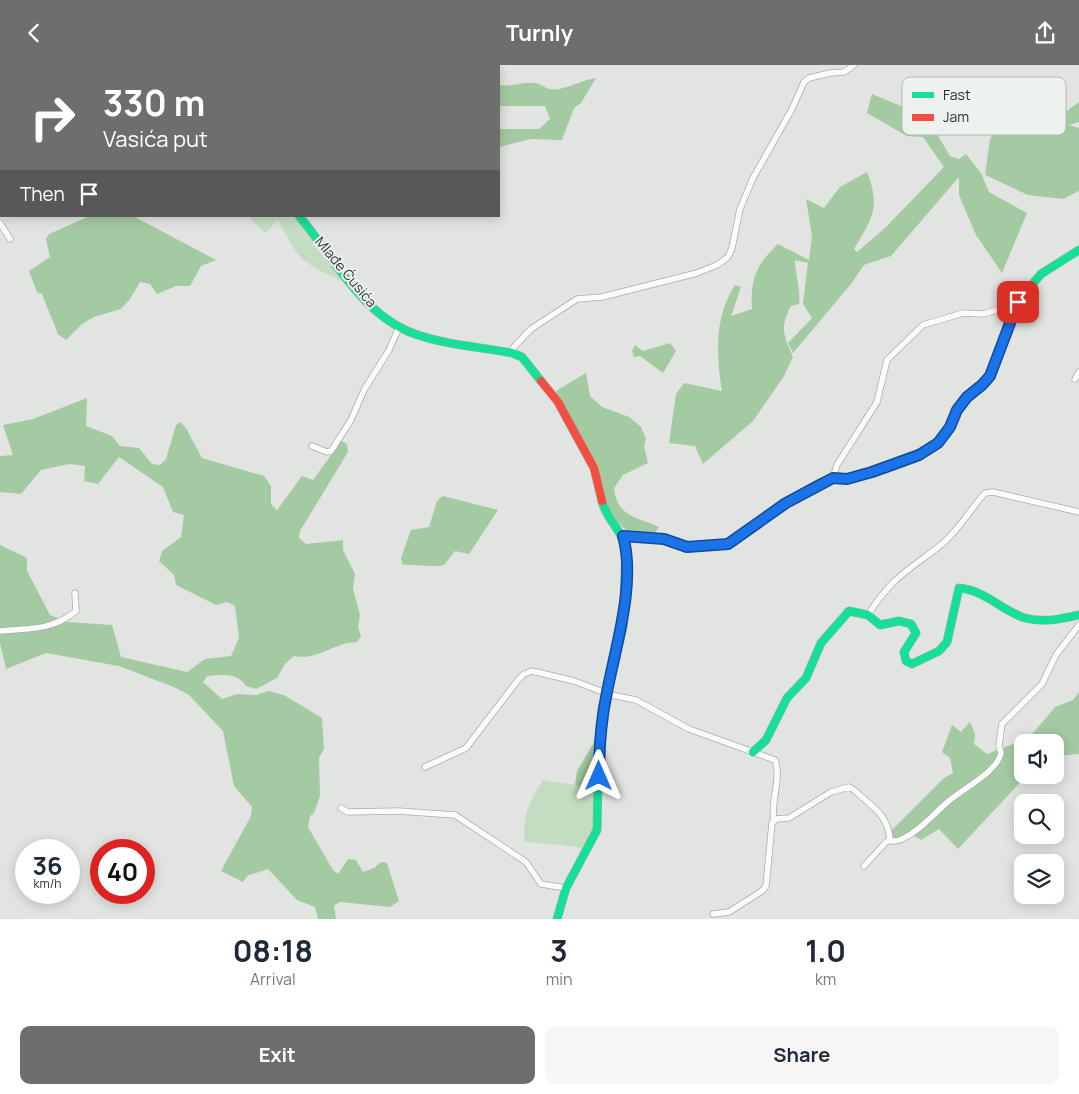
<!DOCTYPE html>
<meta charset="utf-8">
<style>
body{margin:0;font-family:Manrope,sans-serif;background:#f6f6f7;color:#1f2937;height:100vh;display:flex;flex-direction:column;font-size:19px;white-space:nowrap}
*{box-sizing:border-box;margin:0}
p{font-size:16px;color:#747a83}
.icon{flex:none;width:28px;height:28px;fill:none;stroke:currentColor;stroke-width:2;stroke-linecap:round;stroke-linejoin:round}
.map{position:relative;height:854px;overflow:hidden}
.drawer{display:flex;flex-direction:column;background:#fff;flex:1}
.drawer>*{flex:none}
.top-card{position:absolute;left:0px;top:0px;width:500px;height:152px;box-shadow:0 2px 12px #0003;background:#6d6f6d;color:#fff;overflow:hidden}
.controls{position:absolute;left:1014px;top:669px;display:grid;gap:10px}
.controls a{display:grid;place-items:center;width:50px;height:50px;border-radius:10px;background:#fff;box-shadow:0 2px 12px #0003;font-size:25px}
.speed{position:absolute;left:15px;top:774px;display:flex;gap:10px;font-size:25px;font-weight:700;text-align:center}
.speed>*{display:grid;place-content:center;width:65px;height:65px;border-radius:50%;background:#fff;box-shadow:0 2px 12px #0003;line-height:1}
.speed small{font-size:12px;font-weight:400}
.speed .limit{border:8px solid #d22;background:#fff;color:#111}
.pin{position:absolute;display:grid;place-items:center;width:42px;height:42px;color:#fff;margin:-21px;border-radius:10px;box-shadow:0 2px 8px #0006}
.me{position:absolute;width:55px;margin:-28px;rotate:0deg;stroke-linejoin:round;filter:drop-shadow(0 0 4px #0008)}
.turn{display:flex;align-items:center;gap:18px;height:105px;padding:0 20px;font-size:22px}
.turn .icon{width:65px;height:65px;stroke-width:2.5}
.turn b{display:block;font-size:35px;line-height:42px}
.then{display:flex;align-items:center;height:48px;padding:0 20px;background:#0003;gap:10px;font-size:19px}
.eta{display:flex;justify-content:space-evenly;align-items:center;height:85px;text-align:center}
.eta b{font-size:30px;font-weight:700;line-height:35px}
.button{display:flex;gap:10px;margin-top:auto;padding:10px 20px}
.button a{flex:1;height:58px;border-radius:10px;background:#6d6f6d;color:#fff;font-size:20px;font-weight:700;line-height:58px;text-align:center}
.button a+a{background:#f6f6f7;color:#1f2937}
header{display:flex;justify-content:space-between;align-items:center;height:65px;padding:0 20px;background:#6d6f6d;color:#fff;font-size:22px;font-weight:700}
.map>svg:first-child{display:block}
.green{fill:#c4ddc2}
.forest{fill:#a4caa2}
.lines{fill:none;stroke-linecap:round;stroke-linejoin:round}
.street-casing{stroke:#aaacaa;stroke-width:7}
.fast-casing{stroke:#aaacaa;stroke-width:9}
.jam-casing{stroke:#aaacaa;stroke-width:9}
.street{stroke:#fbfbfb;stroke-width:5.5}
.fast{stroke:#16e098;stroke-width:8}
.jam{stroke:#f24e42;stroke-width:8}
.route-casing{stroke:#114b97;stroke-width:12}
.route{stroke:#1a73e8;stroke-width:9}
.labels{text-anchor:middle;stroke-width:4;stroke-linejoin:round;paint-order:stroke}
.street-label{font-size:14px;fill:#2e302e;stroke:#eef2ee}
.key{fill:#eef2ee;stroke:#b4b8b4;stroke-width:1}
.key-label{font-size:14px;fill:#2e302e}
</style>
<header><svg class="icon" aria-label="back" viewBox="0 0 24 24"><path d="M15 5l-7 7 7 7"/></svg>Turnly<svg class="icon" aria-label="share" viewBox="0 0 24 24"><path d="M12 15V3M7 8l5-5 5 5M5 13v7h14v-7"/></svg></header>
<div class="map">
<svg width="1079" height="854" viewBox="0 0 1079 854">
<rect width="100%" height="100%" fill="#e2e4e2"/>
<path class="green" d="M248,151H295L306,162L347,220C332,210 309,203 298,189C290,179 284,166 278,155L265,168Z
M543,715L575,720L596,727L594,763L583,784L572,781L525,777C521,753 530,735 543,715Z"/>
<path class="forest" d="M596,13L581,38L574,43L562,75L531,74L499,82V64H539L550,54L545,41H499V20C511,22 523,17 534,18C546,19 545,28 563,23C575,20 583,15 596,13Z
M872,29L927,52L950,91L959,94L966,89L981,108L989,127L1027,148L1002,208L976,170L959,130V112L891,191L864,200L851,219L793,288L788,278L812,253L803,239L808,198L795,195C795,209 801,225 799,239L791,241C779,264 784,270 793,292L784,311L753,356L703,399L695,381L669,378L676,329L684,318L722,326C716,289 714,253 735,220L741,222L731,251L752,244C750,214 756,200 778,179L809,195L812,171L806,134L824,143L840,122L867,107C881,142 872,154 854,184L857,187L886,162L944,102L923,72L907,71L867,48Z
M1015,29L1046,46L1064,48L1079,37V57L1069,60L1079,63V126L1063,134L1028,130L985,110L990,74Z
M90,151H133L216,195L201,201L190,221H176L157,229L150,219L140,217L130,234L121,244L94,252L82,259L66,275L58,269L42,229L37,227L29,206L50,192L46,174L49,169Z
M670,278L676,286L663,308L640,291L634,292L632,286L635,280L643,286Z
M586,308L590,331L602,342L629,352L641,362L646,374L644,381L648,398L623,410L614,423C617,452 637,452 659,462L653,470L627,466L611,451L606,441L598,400L567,348L556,326Z
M87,333L86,361L112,371L120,381L139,383L152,399L160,400L166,394L176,360L180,357L186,363L202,393L264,411L271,421V439L277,445L302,411L313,415L341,376L347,379L348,387L300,466L299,473L306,479L343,475V485L355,509L353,524L360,550L358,562L361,571L357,577C334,577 318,596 294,591L285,599L277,613L256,624L246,621C237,607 222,610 207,611L203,617L222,634L237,629L256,630L269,626L284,630L322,653L324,684L319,693L320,731L314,748L310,751L308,762L333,805L338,809L348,794L356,795L363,807L374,803L381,797L387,798L399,836L390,842L340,837L334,841L336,854H318L315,842L297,835L268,804L247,811L243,817L221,806L251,751L252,742L234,721L223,666L189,630L176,623L119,601L46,588L6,604L0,578V480L27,493V506L50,550L68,557L112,560L121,592L187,607L205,594L231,591L239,573L235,541L227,537L216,540L176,520L174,510L159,496L162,486L181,472L184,450L173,447L163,422L119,392L98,419L84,416L85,401L69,399L41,405L21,429L0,427V391L13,390L3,360L33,354Z
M443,431L498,445L469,489L455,486L444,500C430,503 417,499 403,500L401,493L411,465L429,462L437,436Z
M1079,627V689L1055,691V678H1022V710H1027L958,784L939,764L921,775L909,768L893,775L891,766L944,713L953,708L950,693L942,687L952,660L961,667L970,657L975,669L974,679L987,689L1024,675L1034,667L1055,642L1073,635Z
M594,677L596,679V727L575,720L577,706Z"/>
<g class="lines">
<g class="street-casing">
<path id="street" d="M158,0L159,1
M152,1L153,0
M0,72H1
M0,158L10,174
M512,288L514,282L531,264L577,234L602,232L697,208L717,200L728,192L732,183L740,144L753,113L792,44L804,17L809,13L830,8L844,7L854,0
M1075,314L1079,307
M312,381L327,387L331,386L351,355L364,325L389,285L399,262
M833,413L837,400L877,337L887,295L923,260L963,248L983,249L1015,240
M868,550C891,514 904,508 937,483C956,469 969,446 985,428L993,427L1079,447
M0,566C30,563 51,566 76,546L75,528
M425,702L466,683L518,615L524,609L532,606L574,616L611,630L636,635L689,664L775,695C782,714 770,736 774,756
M341,743L348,747L398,746L455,750L526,797L541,819L566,823
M864,801L887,776C893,776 897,777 902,774C921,765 934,748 950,735C964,723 997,707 1001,688L999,680L1002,659L1042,619L1056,590L1079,560
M713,849L729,847L762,826L766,821L772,758L776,754L789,753L831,727L849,722L854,725C871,741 889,750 890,776"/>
</g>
<g class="fast-casing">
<path id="fast" d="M280,0V1
M299,151C334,192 361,250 415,269C446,280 480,282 512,288L522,292L541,316
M770,449C782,440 820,415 833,413C838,412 843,414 848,414C874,409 917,395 937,379C953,366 953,344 967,331C975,323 983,320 990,311L1015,240L1041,209L1079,185
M753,687L766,675L787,633L806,613L821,578L849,546L868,550L880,560L899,556L911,559L916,568L904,587L906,596L912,599L939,586L947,577L959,523C985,525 1002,546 1025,553C1043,558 1062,554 1079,550
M557,854L566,823L597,765L599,675L607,627L623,562L626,482C621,464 606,454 602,436"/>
</g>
<g class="jam-casing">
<path id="jam" d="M541,316L558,337L594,403L602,436
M623,471L663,474L687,482L728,479L770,449"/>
</g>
<use href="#street" class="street"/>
<use href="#fast" class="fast"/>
<use href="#jam" class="jam"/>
</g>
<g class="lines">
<g class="route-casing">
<path id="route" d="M599,711C599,682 601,655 607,627C616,580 636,518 623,471L664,474L687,482L728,479L786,438L833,413L847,414L872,407L919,390L938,378L950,362L957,345L967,332L982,320L990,311L1018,237"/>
</g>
<use href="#route" class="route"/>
</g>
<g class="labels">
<g class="street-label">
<text transform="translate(346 207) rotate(50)" y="5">Mlađe Ćusića</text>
</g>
</g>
<rect x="902" y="12" width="164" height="58" rx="8" class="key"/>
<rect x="912" y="27" width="22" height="6" fill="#16e098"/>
<rect x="912" y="49" width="22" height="7" fill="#f24e42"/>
<g class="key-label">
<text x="943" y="35">Fast</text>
<text x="943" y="57">Jam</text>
</g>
</svg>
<div class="controls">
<a><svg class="icon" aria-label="sound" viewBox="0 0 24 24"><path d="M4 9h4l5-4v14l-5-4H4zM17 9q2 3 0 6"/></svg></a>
<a><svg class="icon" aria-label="search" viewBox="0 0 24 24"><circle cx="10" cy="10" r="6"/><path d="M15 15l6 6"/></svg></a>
<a><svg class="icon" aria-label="layers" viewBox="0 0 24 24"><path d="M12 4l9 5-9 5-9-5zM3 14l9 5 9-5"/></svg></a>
</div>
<div class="speed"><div>36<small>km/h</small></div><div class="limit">40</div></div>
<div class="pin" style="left:1018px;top:237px;background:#d93025"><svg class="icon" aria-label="arrive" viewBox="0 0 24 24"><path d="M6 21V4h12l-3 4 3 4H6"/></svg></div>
<svg class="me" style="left:599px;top:711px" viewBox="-20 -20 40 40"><path d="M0-17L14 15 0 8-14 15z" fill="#1a73e8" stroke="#fff" stroke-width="4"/></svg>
<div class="top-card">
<div class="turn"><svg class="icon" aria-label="right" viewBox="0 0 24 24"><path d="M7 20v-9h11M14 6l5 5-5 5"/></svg><div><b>330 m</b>Vasića put</div></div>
<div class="then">Then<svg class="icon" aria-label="arrive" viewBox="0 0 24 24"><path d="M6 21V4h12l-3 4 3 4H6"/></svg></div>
</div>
</div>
<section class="drawer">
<div class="eta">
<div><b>08:18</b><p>Arrival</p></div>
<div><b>3</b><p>min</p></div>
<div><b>1.0</b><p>km</p></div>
</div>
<div class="button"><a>Exit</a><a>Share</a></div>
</section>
